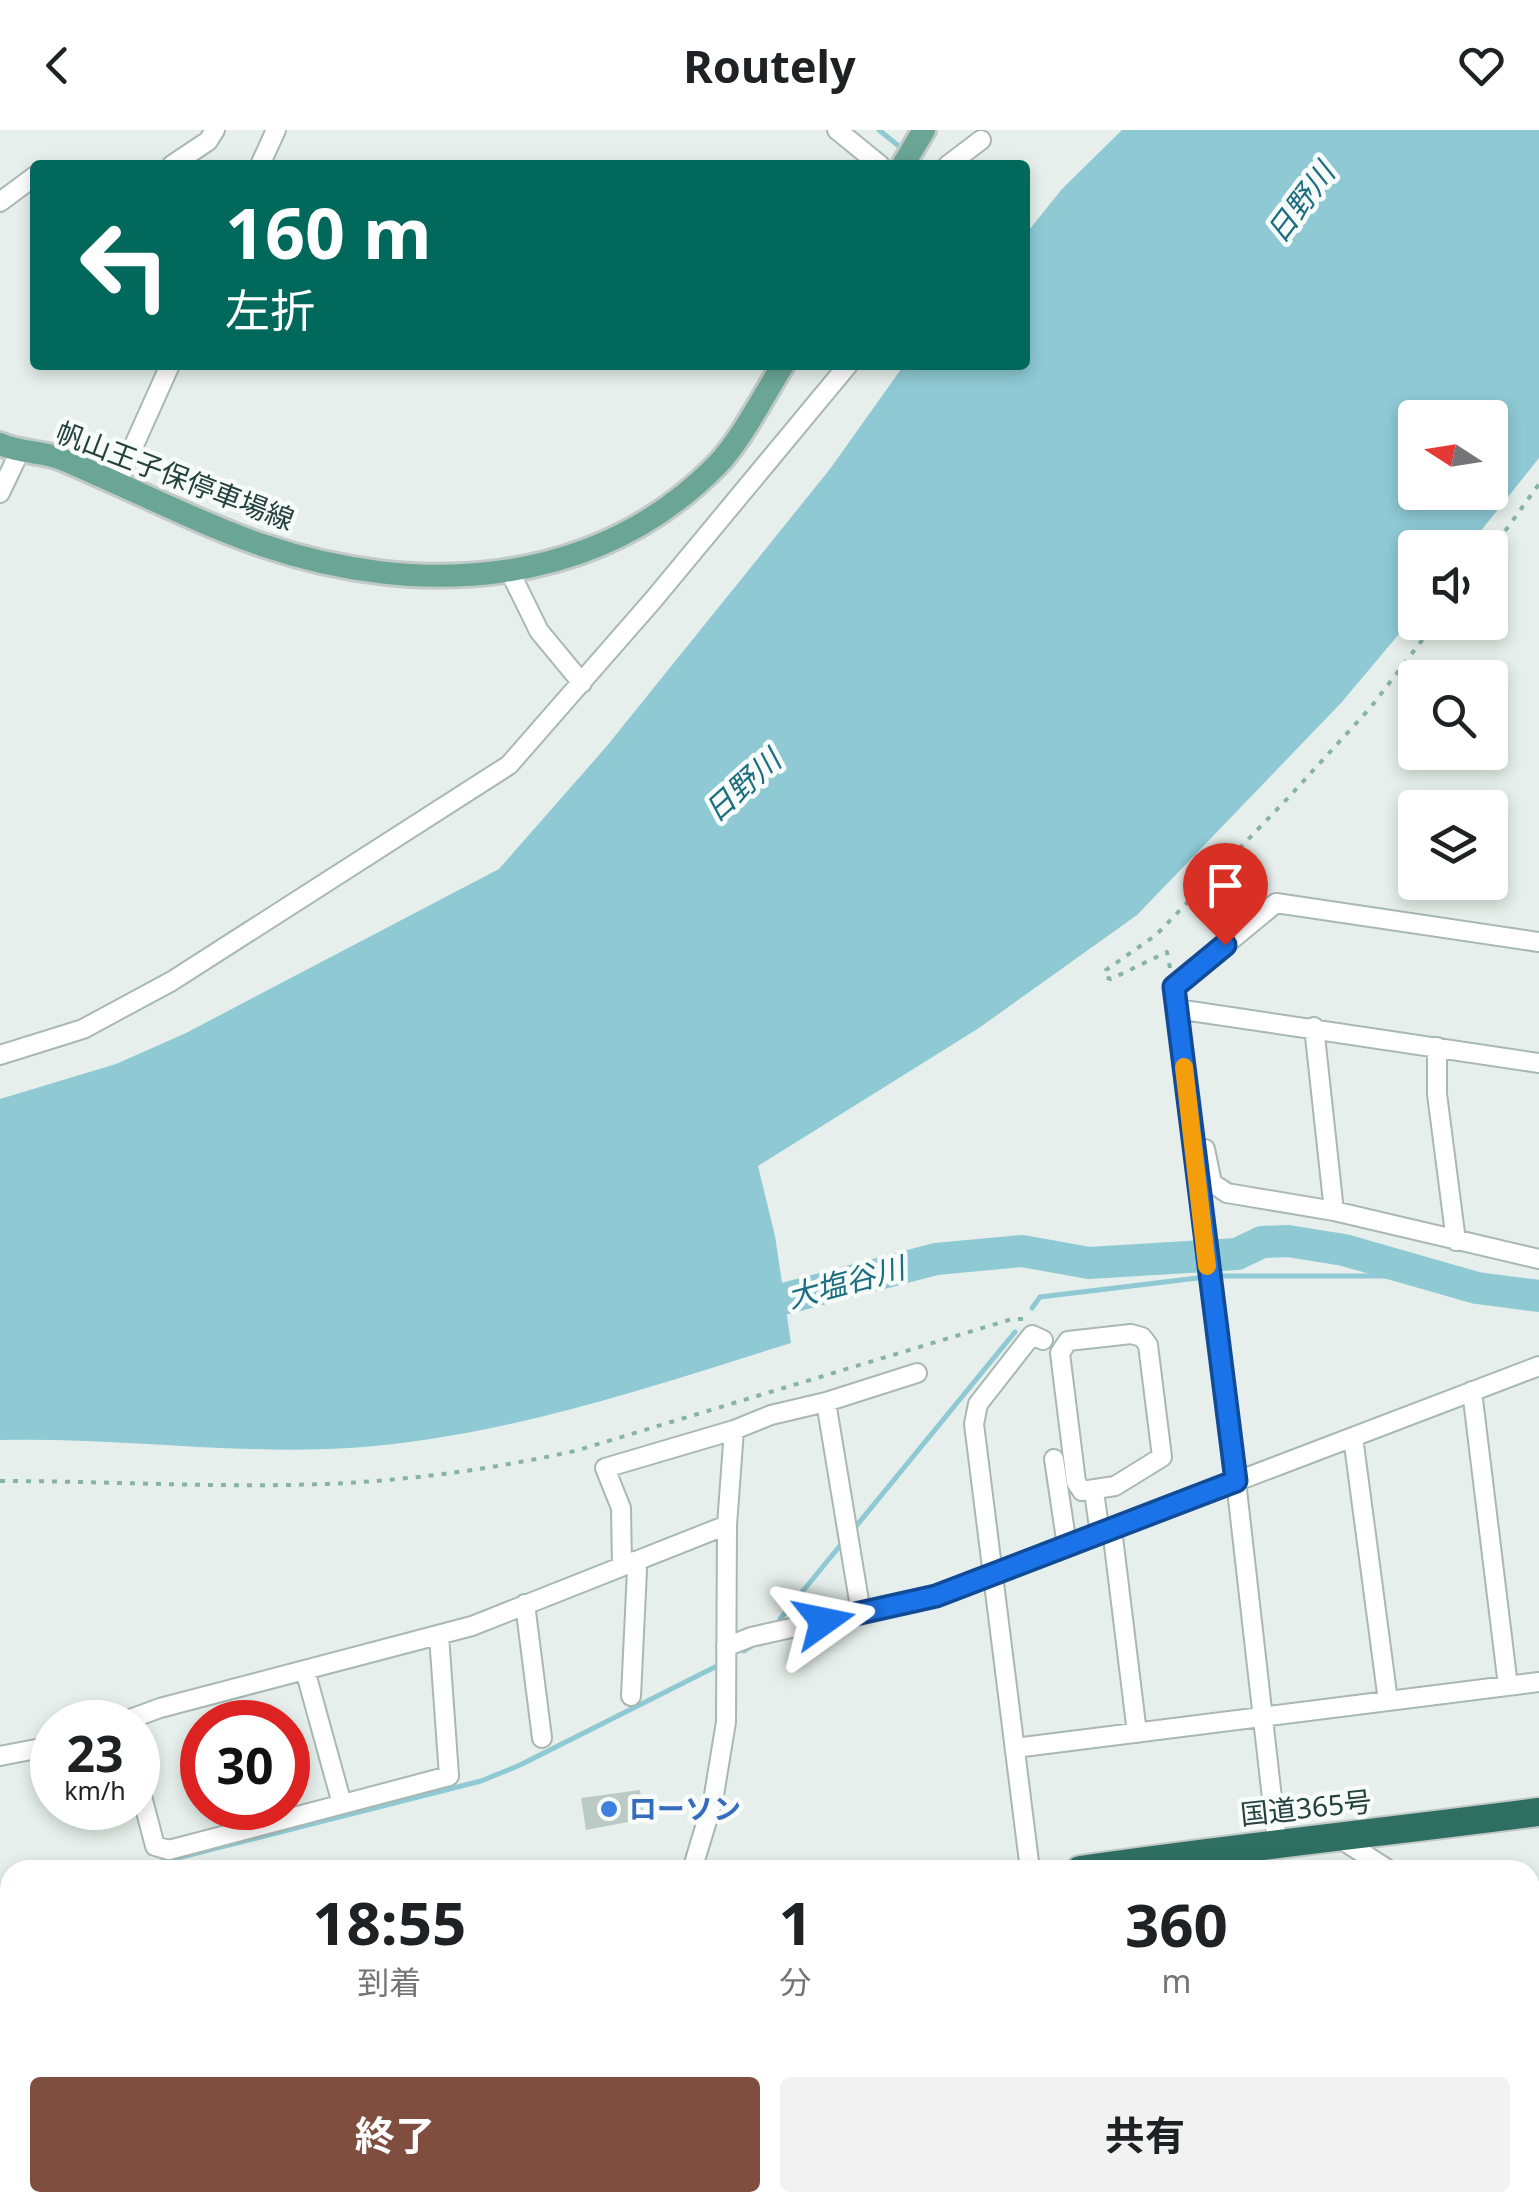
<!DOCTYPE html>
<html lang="ja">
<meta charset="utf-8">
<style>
body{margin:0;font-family:"Noto Sans","Noto Sans JP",sans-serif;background:#f2f2f2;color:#202124;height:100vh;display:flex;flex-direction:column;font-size:38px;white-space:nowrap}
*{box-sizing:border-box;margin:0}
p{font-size:32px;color:#757577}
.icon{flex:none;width:55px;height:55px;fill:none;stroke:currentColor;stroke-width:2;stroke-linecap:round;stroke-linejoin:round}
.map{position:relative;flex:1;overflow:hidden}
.side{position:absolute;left:0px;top:1730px;width:1540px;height:352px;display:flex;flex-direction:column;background:#fff;border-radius:30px 30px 0 0;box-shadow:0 5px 15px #0003}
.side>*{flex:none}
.top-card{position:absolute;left:30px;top:30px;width:1000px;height:210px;border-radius:10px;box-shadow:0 5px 15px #0003;background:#00695c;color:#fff;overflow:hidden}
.needle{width:65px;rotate:282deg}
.controls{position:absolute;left:1398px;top:270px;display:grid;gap:20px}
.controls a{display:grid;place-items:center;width:110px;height:110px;border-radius:10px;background:#fff;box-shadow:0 5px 15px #0003;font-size:50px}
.speed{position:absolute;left:30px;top:1570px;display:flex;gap:20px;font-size:50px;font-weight:700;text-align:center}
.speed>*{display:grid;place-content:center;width:130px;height:130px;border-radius:50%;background:#fff;box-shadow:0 5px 15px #0003;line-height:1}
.speed small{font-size:25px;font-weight:400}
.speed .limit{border:15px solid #d22;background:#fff;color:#111}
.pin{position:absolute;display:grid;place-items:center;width:85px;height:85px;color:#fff;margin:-102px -42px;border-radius:50% 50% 50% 0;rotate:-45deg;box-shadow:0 0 10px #0007}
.pin .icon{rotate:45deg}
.me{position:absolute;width:110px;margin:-55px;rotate:78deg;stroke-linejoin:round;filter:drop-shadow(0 0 8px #0008)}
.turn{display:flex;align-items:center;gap:35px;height:210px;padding:0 30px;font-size:45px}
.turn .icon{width:130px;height:130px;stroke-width:2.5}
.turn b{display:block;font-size:70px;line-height:85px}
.eta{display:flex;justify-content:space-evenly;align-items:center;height:170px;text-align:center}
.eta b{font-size:60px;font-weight:700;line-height:70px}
.action{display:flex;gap:20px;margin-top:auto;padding:20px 30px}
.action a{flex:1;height:115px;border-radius:10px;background:#7f4e3f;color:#fff;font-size:40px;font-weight:700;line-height:115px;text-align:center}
.action a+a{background:#f2f2f2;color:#202124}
header{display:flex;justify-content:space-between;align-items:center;height:130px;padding:0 30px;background:#fff;font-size:45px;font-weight:700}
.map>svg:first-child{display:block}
.water{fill:#8ec9d4;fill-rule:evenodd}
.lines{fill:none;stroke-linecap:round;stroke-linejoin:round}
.stream{stroke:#8ec9d4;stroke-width:5}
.river{stroke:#8ec9d4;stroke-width:32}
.building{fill:#bbcac4}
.minor-casing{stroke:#a8b8b2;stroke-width:22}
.major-casing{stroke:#c2cac8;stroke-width:28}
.highway-casing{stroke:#c2cac8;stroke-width:32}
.path{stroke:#86b3a5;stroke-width:4;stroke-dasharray:5 8;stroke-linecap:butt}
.minor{stroke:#fff;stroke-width:18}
.major{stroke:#6aa596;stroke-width:22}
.highway{stroke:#2f6f62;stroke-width:28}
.route-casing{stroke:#114b97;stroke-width:25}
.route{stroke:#1a73e8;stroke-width:18}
.slow{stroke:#f59e0b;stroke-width:18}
.shop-dot{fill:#3f7fe0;stroke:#f7fbf9;stroke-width:4}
.labels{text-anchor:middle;stroke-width:9;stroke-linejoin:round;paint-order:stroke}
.street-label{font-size:28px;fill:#24423a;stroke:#f7fbf9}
.shop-label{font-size:28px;font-weight:bold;fill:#366cbe;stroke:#f7fbf9;text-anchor:start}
.water-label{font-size:30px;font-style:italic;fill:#1c6f80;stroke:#f7fbf9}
</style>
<header><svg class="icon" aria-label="back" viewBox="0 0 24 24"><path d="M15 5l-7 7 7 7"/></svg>Routely<svg class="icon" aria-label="heart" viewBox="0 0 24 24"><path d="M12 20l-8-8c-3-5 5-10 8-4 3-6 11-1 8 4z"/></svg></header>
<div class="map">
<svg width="1539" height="2082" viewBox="0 0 1539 2082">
<rect width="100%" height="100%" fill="#e6efeb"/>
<path class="water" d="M1122,0H1539V328L1468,417L1415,418V485L1341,573L1137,785L979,898L758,1036L775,1106L791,1213C647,1258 501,1308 349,1318C232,1325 117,1307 0,1310V969L116,934L186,903L499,739L606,617L830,339L904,235H1025V105L1062,59ZM1415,288H1490V362H1415Z"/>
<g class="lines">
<path class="stream" d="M879,0L905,21
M1217,1146H1434
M1032,1178L1040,1167L1206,1147
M853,1400L1015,1202
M780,1489L843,1412
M744,1521L755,1514
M130,1740L481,1651L520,1635L719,1535
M0,1765L10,1764
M1530,2037L1539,2032
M1450,2082L1467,2072"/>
<path class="river" d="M741,1180L936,1129L1022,1121L1089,1133L1237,1124L1262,1112L1288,1111L1344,1120L1477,1158L1539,1166"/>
</g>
<path class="building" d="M640,1660L644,1689L586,1700L581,1668Z"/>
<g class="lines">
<g class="minor-casing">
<path id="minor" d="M837,0L880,35
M172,35L208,11L215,0
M260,35L276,0
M948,35L981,10
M0,72L35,46
M117,353L170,235
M0,363L19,323
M510,442L539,501L582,553
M1177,879L1539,933
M1314,897L1334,1081
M1437,917V964L1456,1111
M0,925L83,899L172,851L509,635L654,469L848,235
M1205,1019L1212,1053L1227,1063L1334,1081L1539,1129
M1131,1204L1142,1207L1148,1215L1162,1327L1115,1356L1082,1361L1076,1352L1060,1223L1068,1211Z
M1472,1261L1508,1556
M826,1272L861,1483
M1353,1307L1388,1571
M1054,1329L1067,1416
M1094,1362L1100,1404
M1112,1399L1137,1603
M622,1436L621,1378L605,1338L734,1300L771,1285L826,1272L917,1243
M525,1474L542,1608
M726,1517L751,1507L936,1466L1539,1236
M305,1540L342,1674
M631,1566L637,1440L634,1431
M122,1592L160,1578L472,1496L727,1395
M1015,1618L1539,1552
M0,1626L52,1616
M138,1651L155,1716L169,1720L449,1646L439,1506
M1339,1708L1389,1740
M1277,1712L1236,1351L1174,857L1276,773L1539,812
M692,1740L713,1671L726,1592L727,1395L734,1300
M1030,1740L974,1294L978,1274L1032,1205L1043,1210
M1530,1802L1539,1805
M0,1912L10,1913
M1428,2072L1430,2082
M547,2082L550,2072"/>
</g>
<g class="major-casing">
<path id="major" d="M903,35L924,0
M0,314C20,323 38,321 59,328C70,332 82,338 94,343C149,367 204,395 262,415C417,468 594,459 716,336C741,311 763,266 783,235"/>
</g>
<g class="highway-casing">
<path id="highway" d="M1080,1740C1233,1718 1386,1702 1539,1682
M0,1879L10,1877"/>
</g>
<path class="path" d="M1490,422L1539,354
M1170,838L1167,822L1111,849L1105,847L1106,840L1156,805L1288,668L1371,577L1436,492
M0,1351C108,1351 216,1358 323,1354C408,1351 492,1339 575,1321L1012,1189H1023"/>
<use href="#minor" class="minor"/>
<use href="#major" class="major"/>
<use href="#highway" class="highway"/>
</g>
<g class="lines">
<g class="route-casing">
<path id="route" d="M824,1491L936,1466L1236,1351L1174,857L1225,815"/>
</g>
<use href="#route" class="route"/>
<path class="slow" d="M1184,937L1207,1136"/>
</g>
<circle class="shop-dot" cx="609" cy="1679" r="10"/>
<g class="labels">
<g class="street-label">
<text transform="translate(175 346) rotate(21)" y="10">帆山王子保停車場線</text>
<text transform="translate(1306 1678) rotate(-6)" y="10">国道365号</text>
</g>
<g class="shop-label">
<text x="629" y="1689">ローソン</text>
</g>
<g class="water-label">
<text transform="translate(1301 73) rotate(-53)" y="10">日野川</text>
<text transform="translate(743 656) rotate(-42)" y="10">日野川</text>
<text transform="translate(846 1153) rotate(-15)" y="10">大塩谷川</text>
</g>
</g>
</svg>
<div class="controls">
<a><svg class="needle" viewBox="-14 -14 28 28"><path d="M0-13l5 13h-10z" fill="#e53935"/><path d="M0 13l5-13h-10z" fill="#757577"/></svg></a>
<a><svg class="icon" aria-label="sound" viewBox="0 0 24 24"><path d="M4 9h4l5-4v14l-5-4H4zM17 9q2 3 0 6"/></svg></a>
<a><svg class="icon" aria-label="search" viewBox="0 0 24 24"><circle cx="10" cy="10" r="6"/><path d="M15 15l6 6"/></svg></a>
<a><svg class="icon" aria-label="layers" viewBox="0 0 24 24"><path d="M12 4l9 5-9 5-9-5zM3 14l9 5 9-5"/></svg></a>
</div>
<div class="speed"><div>23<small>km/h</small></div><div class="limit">30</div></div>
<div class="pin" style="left:1225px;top:815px;background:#d93025"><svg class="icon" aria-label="arrive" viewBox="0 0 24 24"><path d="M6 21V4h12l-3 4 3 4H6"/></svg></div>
<svg class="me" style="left:824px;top:1491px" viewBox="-20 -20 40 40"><path d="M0-17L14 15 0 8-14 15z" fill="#1a73e8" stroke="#fff" stroke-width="4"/></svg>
<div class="top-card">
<div class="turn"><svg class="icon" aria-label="left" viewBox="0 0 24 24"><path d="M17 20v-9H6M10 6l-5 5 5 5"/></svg><div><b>160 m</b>左折</div></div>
</div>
<section class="side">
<div class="eta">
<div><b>18:55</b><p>到着</p></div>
<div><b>1</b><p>分</p></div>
<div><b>360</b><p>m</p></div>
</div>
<div class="action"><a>終了</a><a>共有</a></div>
</section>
</div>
